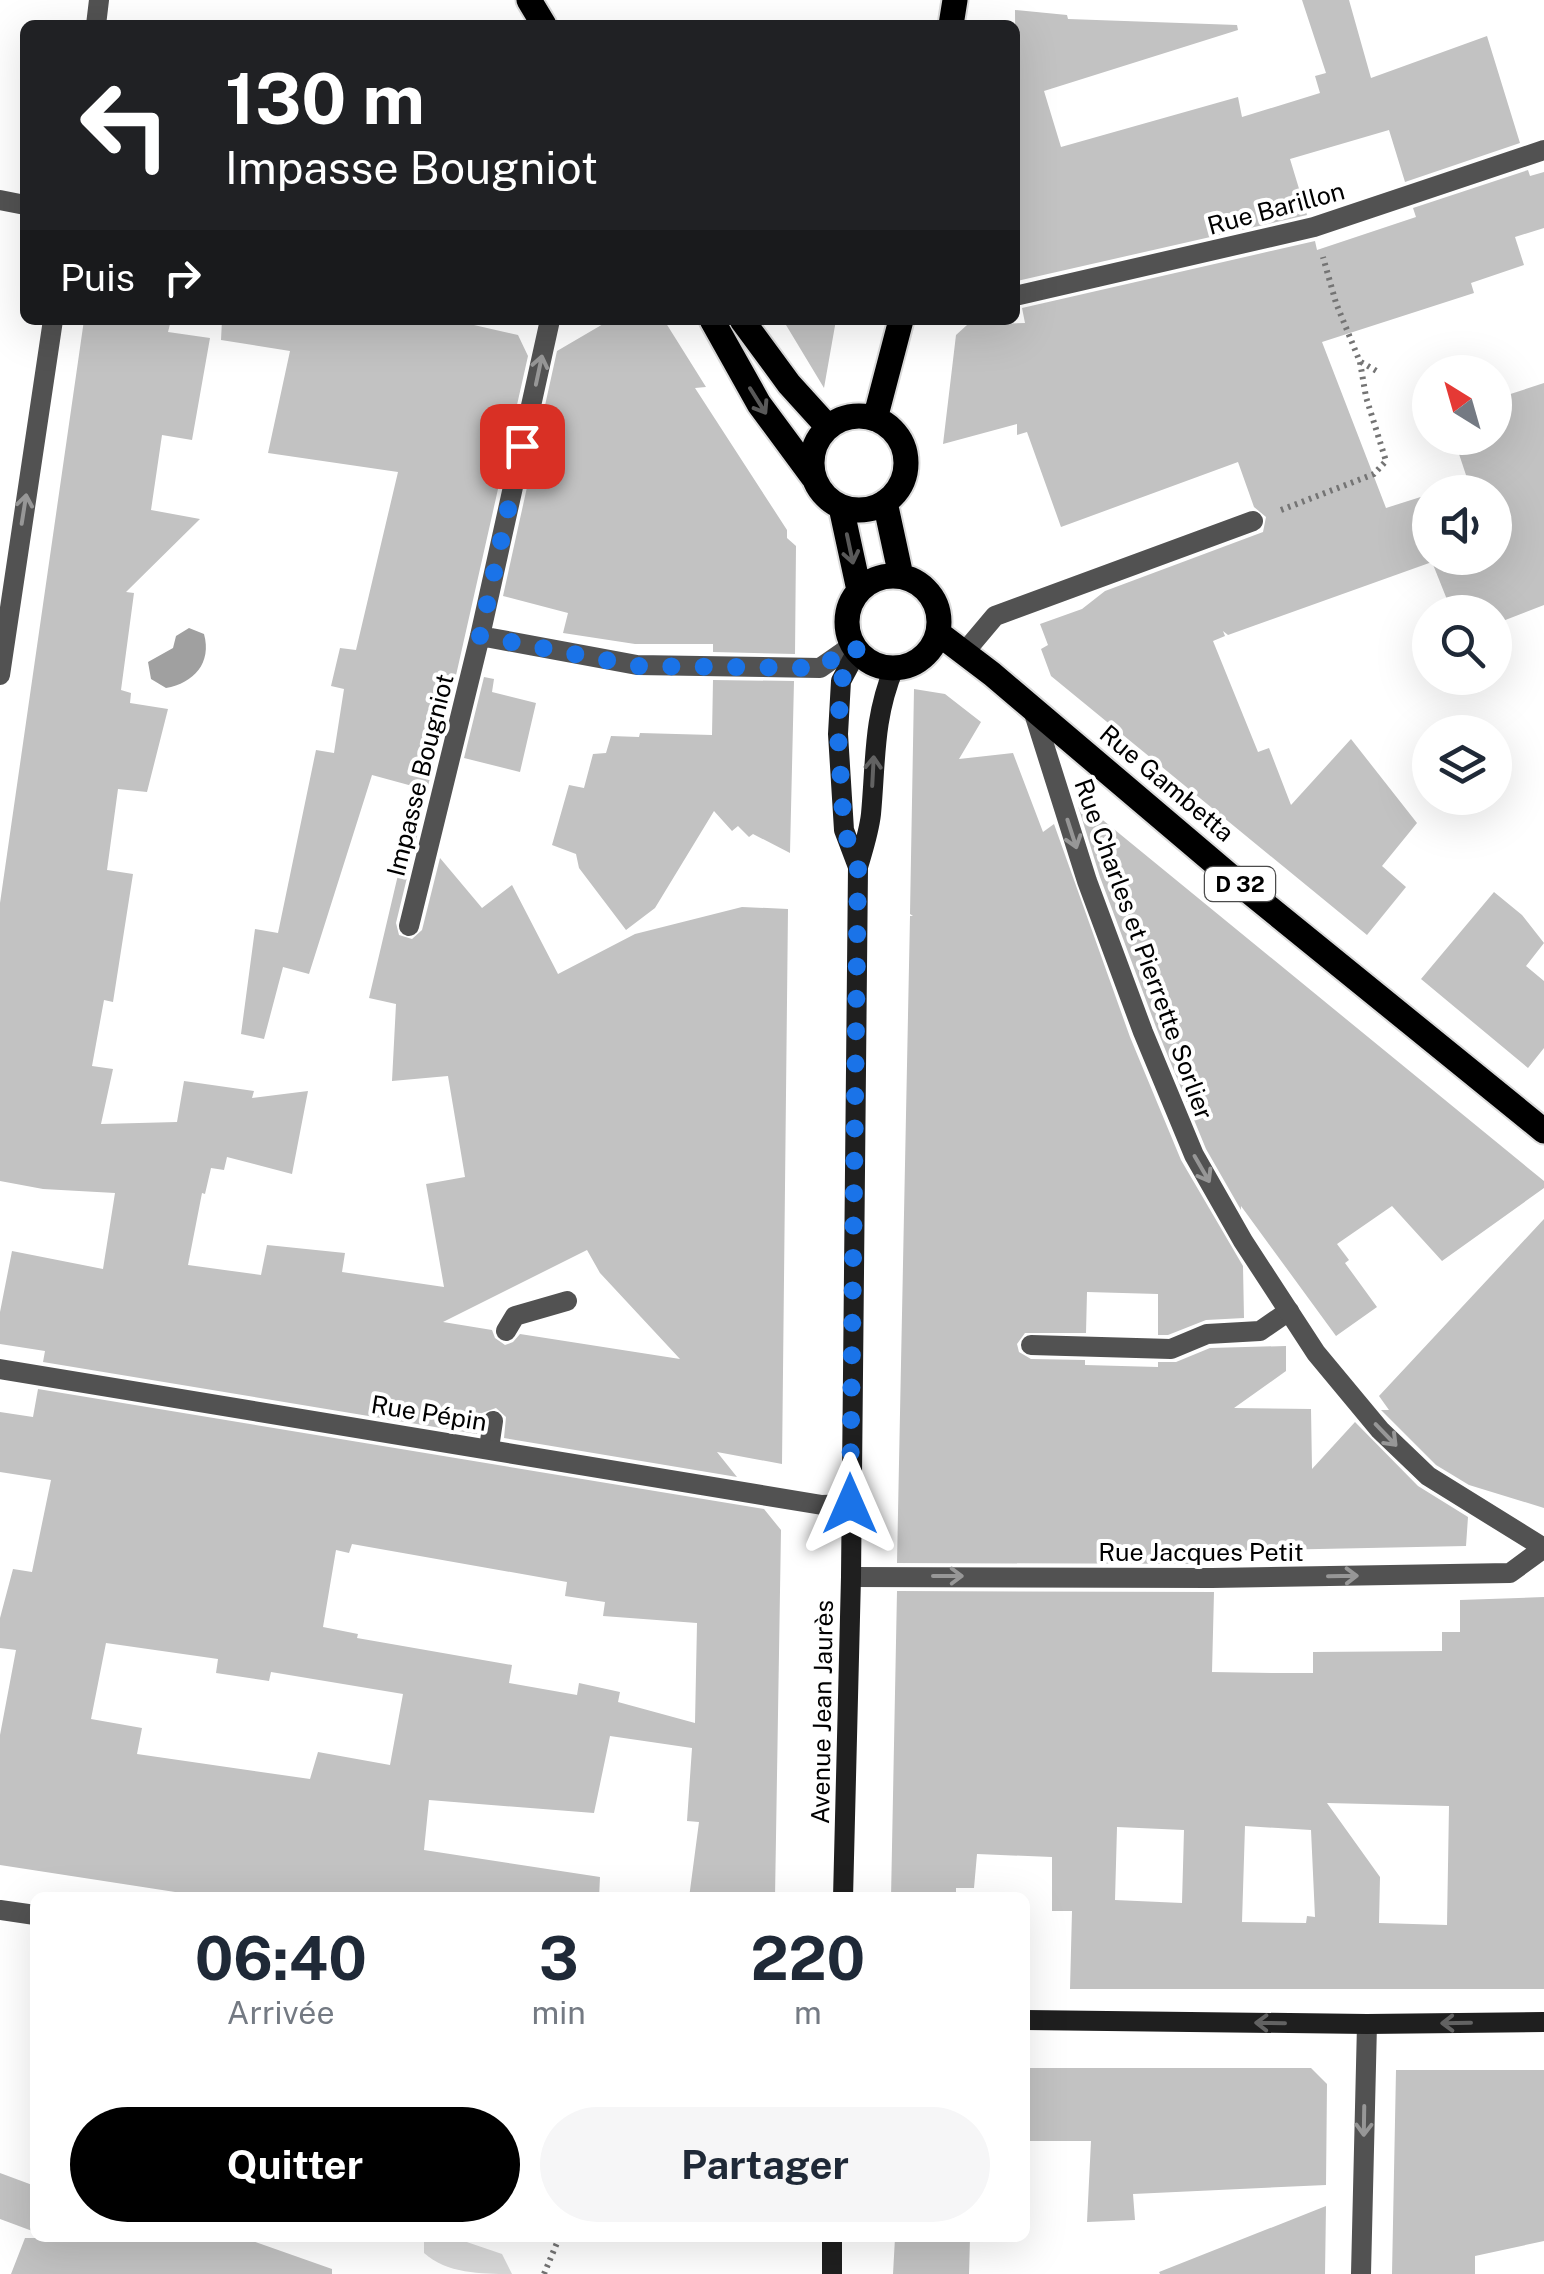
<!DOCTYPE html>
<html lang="fr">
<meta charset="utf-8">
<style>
body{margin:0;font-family:"Public Sans",sans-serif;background:#f6f6f7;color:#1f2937;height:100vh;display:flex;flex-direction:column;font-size:38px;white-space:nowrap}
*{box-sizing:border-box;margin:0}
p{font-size:32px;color:#747a83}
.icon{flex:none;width:55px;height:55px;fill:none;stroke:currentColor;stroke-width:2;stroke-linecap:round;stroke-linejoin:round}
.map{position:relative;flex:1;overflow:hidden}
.panel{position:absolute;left:30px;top:1892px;width:1000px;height:350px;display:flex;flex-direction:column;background:#fff;border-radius:15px;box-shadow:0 10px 40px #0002}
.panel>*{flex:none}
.guide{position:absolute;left:20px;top:20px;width:1000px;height:305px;border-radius:15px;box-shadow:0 10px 40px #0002;background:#202124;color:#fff;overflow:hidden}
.needle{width:65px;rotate:323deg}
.buttons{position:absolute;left:1412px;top:355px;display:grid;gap:20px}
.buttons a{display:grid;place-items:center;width:100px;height:100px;border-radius:50%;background:#fff;box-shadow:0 10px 40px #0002;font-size:50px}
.pin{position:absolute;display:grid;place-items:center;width:85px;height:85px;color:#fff;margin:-42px;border-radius:20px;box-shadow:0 5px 15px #0006}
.me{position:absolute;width:110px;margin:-55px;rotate:0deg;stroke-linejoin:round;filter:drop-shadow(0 0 8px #0008)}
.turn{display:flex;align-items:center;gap:35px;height:210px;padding:0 40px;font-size:45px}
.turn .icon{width:130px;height:130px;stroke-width:2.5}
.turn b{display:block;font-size:70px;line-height:85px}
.then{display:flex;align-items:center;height:95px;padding:0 40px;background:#0003;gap:20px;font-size:38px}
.eta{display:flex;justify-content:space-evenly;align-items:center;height:170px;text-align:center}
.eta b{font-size:60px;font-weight:700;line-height:70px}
.button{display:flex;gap:20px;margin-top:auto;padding:20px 40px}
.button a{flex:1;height:115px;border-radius:60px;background:#000;color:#fff;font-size:40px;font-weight:700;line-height:115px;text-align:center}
.button a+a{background:#f6f6f7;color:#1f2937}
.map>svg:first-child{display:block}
.green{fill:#d9d9d9}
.water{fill:#a0a0a0}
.building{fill:#c2c2c2;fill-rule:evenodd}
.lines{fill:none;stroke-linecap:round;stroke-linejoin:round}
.primary-casing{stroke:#dbdbdb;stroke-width:29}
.path{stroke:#747474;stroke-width:6;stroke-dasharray:2.5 5;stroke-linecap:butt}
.service{stroke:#525252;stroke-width:20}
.minor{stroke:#525252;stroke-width:20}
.tertiary{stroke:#525252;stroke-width:20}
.secondary{stroke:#1f1f1f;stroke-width:20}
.primary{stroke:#000;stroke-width:25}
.oneway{stroke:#979797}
.oneway2{stroke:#595959}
.oneway3{stroke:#626262}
.route{stroke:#1a73e8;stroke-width:18;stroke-dasharray:0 32.4}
.labels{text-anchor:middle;stroke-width:8;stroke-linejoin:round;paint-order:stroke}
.shield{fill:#fff;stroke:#4c4c4c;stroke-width:2.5}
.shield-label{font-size:22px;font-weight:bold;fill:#000}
.street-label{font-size:25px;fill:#000;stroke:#fff}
</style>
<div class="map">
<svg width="1544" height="2274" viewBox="0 0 1544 2274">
<rect width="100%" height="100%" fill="#fff"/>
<path class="green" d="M428,2238H455L502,2254L512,2274C483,2274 447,2274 424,2253V2242Z"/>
<path class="water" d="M189,628L204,634C212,663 194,683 166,688L151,679L148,662L173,648L176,636Z"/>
<path class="building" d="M1302,0H1349L1371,78L1487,36L1520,143L1405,182L1389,130L1290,159L1307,215L1017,281L1015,10L1067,15L1068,19L1237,25L1238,30L1044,91L1061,147L1238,97L1242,117L1320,93L1315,76L1326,73Z
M1528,170L1530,176L1544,172V228L1515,237L1524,265L1471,283L1474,293L1322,342L1386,508L1430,494V558H1495V492H1433L1468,481L1457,448L1481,438H1495V399L1544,383V605L1495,624V612H1452L1432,562L1228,635L1223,631L1225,636L1213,641L1258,752L1269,748L1291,805L1351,739L1417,823L1382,866L1406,887L1367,935L1051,676L1041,649L1048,645L1040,624L1082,609L1105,591L1263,532L1266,517L1254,507L1238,462L1061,527L1027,432L1017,435V424L943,444L956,335L967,325L1025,323L1022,308L1315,241L1317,250L1416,217L1413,208Z
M84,320H171L168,332L210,338L192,440L162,435L151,510L200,519L126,592L134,593L121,690L131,693L130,703L168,709L147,792L118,789L107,870L133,874L113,1002L104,1000L92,1066L113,1069L101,1124L177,1122L184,1081L254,1091L252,1098L308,1091L292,1174L227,1157L224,1170L211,1168L205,1194L202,1193L188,1265L261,1275L267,1245L345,1253L342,1272L444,1287L426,1184L465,1177L448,1076L392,1081L396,1004L369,998L410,824L418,832L396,923L399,935L412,939L422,930L440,858L482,908L512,885L558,974L635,934L742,907L788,909L782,1464L717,1452L737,1477L504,1438L506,1417L496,1408L482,1413L477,1434L43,1362L45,1351L0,1344V1312L12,1251L103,1269L115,1193L43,1189L0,1181V903ZM587,1250L600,1273L680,1359L520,1334L513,1342L505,1345L495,1338L492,1330L443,1322Z
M222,320H452L518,335L528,356L457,671L427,790L372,775L309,974L283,967L264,1039L241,1034L255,929L278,933L316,750L334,753L344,689L331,686L340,648L356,650L398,472L268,453L290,351L221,340Z
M610,320H664L706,387L695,388L787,530V538L796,546L795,654L713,652V644H635L563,633L568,613L503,596L557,351Z
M783,320H836L824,388Z
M484,677L494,679L492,692L536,703L520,772L464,758Z
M713,680L794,681L790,853L753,834L749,837L738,826L732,831L714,811L655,908L626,930L579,868L576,854L552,845L569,785L584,788L593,754L606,753L611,736L639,737L640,733L712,735Z
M914,689L945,694L981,722L959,759L1013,753L1043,832L1054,824L1130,1037L1181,1160L1243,1266L1244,1318L1206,1320L1168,1335H1158V1294L1087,1292L1086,1333H1025L1017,1344L1019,1352L1031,1359L1085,1360V1365L1158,1367V1362H1176L1210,1348L1286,1346V1371L1234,1408L1311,1409L1312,1469L1355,1422L1418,1486L1468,1517L1466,1546L1215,1551V1564L897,1563L910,916H913L910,914Z
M1082,803L1544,1181V1188L1442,1261L1392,1206L1337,1244L1349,1260L1345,1263L1377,1307L1336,1336L1241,1206V1210L1206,1149L1156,1027L1100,877L1078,806Z
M1494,892L1522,915L1544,943L1526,966L1544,981V1048L1528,1068L1421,979Z
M1544,1219V1508L1469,1485L1436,1465L1381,1410H1389L1379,1396Z
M38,1389L764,1509L781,1530L775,1898H689L699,1822L687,1821L692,1748L610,1736L594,1813L429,1800L424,1850L600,1877L599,1898H214L0,1865V1735L16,1650L0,1648V1618L13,1569L32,1572L51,1480L0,1472V1412L33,1417ZM352,1544L567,1582L565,1596L605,1602L603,1616L697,1623L695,1723L618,1702L620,1692L579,1683L577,1695L509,1683L512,1665L357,1638L358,1634L323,1627L336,1550L349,1553ZM106,1643L218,1659L216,1673L269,1681L271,1672L403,1694L390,1765L318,1752L310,1779L137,1754L142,1728L91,1719Z
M897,1591L1214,1592L1212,1672L1273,1673H1313V1652L1442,1651V1632H1460V1600L1544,1597V1989H1070L1072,1911H1052V1857L977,1854L974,1888H956V1898H891ZM1327,1803L1449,1806L1447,1925L1379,1923L1380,1877ZM1245,1826L1311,1830L1315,1917L1307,1916L1306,1923L1242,1922ZM1117,1827L1184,1830L1182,1903L1115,1900Z
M1025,2068H1311L1327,2084L1326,2185L1133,2194L1135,2220L1087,2222L1091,2141H1025Z
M1396,2070H1544V2241L1475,2256V2274H1392Z
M0,2173L35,2186V2232L0,2219Z
M1326,2206L1325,2274H1160L1159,2272Z
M25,2238H244L332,2269V2274H11Z
M895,2238H970L969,2274H893Z"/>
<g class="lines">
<g class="primary-casing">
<path id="primary" d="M529,0L544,25
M951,25L955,0
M712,320L759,404L813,477
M742,320L789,384L828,427
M812 463a47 47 0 1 1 94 0a47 47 0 1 1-94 0Z
M875,419L901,320
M885,502L901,576
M841,507L859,590
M847 622a46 46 0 1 1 92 0a46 46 0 1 1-92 0Z
M938,633L992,674L1236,881L1544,1131"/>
</g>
<path class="path" d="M1361,362L1380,373
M1281,510L1374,474L1386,461L1366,397L1360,362L1336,303L1323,257
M544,2274L559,2238"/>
<path class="service" d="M963,654L995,616L1253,521
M506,1331L515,1316L567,1301
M1031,1345L1171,1349L1207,1334L1260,1331L1289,1311
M489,1448L493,1421"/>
<path class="minor" d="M96,25L99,0
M0,200L25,205
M1015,296L1314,227L1544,150
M480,636L637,665L820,668L853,645
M0,675L53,320
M409,926L480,636L550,320
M0,1369L822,1505L850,1504
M851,1577L1212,1578L1510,1573L1544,1548L1428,1476L1380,1430L1316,1353L1243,1241L1194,1155L1143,1032L1087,881L1032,707
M1361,2274L1367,2024"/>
<path class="tertiary" d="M0,1910L35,1915"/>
<path class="secondary" d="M857,651L841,681L838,734L844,830L858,867
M843,1898L851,1577L858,867C863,850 869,832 871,814C876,760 873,719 894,668
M1025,2020L1367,2024L1544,2022
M832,2274V2238"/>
<use href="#primary" class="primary"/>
</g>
<defs><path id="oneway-shaft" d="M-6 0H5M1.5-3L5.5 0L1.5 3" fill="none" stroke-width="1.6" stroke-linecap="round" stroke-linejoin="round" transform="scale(2.5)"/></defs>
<g class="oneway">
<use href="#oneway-shaft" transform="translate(539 370) rotate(-78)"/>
<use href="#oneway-shaft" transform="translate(24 509) rotate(-81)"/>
<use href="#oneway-shaft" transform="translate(1072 834) rotate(72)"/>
<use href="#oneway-shaft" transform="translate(1202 1169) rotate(60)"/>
<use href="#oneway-shaft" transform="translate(1386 1435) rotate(46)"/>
<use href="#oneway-shaft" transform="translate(948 1576)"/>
<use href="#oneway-shaft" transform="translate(1343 1576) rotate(-1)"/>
<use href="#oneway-shaft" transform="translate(1364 2121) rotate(91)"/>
</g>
<g class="oneway2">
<use href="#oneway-shaft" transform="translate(758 401) rotate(58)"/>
<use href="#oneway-shaft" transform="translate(850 549) rotate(78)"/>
</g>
<g class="oneway3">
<use href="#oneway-shaft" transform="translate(873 771) rotate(-87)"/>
<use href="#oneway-shaft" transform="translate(1270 2023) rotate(-179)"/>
<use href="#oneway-shaft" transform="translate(1456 2023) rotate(179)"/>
</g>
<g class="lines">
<path class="route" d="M522,446L480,636L637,666L820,668L853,645L857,650L841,681L838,734L844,830L858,867L850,1504"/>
</g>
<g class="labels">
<rect class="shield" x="1205" y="867" width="70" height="34" rx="8"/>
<g class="shield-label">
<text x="1240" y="892">D 32</text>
</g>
<g class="street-label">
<text transform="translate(1276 208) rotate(-15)" y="9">Rue Barillon</text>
<text transform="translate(420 775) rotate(-76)" y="9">Impasse Bougniot</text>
<text transform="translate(1167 783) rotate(40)" y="9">Rue Gambetta</text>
<text transform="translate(1144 949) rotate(70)" y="9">Rue Charles et Pierrette Sorlier</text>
<text transform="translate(429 1413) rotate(9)" y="9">Rue Pépin</text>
<text x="1201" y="1561">Rue Jacques Petit</text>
<text transform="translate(822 1712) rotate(-89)" y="9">Avenue Jean Jaurès</text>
</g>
</g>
</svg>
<div class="buttons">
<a><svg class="needle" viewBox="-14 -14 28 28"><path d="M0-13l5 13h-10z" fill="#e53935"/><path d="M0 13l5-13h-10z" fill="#747a83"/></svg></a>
<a><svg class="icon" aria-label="sound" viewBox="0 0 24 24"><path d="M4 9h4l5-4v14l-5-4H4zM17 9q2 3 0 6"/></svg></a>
<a><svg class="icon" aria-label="search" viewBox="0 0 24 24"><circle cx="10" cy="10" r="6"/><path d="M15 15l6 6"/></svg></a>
<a><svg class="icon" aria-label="layers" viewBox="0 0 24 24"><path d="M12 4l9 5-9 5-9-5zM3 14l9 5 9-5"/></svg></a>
</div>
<div class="pin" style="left:522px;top:446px;background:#d93025"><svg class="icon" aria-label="arrive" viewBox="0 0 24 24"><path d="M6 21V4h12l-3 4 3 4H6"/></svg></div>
<svg class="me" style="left:850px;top:1504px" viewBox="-20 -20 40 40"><path d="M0-17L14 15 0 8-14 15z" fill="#1a73e8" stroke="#fff" stroke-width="4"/></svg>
<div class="guide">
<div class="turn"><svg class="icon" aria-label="left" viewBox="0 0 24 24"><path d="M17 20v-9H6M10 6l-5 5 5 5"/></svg><div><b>130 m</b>Impasse Bougniot</div></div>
<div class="then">Puis<svg class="icon" aria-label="right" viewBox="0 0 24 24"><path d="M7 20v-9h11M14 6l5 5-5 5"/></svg></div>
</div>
<section class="panel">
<div class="eta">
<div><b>06:40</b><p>Arrivée</p></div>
<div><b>3</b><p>min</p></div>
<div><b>220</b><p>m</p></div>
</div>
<div class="button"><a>Quitter</a><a>Partager</a></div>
</section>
</div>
